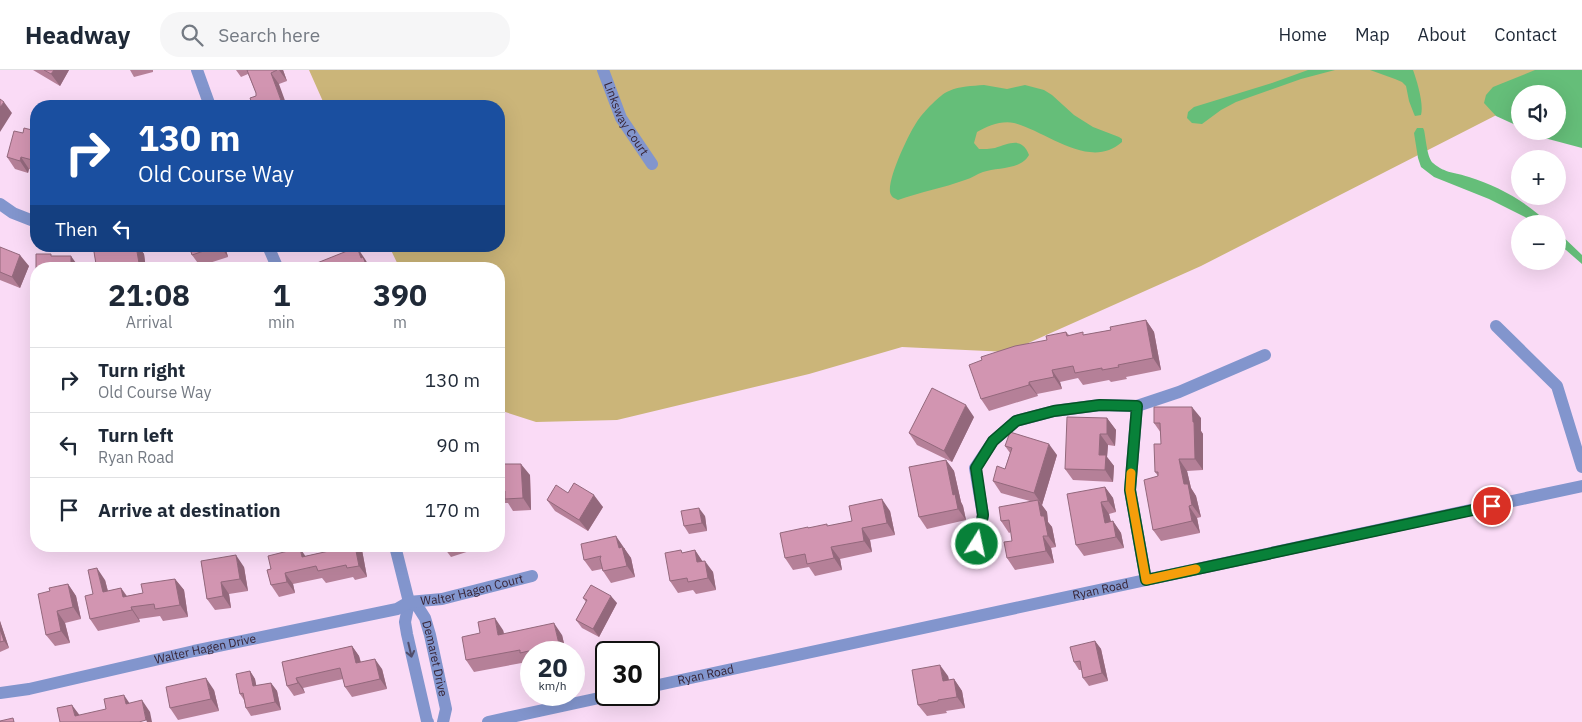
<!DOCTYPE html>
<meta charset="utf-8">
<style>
body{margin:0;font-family:"IBM Plex Sans",sans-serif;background:#f6f6f7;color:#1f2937;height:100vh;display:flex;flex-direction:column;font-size:19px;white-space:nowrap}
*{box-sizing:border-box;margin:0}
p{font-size:16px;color:#747a83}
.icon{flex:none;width:28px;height:28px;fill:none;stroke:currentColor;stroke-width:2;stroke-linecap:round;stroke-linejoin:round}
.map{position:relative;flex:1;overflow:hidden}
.drawer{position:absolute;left:30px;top:192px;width:475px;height:290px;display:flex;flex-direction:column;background:#fff;border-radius:20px;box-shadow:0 5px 20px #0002}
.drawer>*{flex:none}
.top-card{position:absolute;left:30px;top:30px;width:475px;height:152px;border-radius:20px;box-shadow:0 5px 20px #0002;background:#1a4fa0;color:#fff;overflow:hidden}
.buttons{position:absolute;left:1511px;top:15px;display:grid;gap:10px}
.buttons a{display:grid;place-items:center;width:55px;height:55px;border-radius:50%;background:#fff;box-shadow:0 5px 20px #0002;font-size:25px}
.speed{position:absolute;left:520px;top:571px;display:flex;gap:10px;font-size:25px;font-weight:700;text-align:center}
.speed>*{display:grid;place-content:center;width:65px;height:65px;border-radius:50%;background:#fff;box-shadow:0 5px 20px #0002;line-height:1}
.speed small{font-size:12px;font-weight:400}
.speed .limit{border:2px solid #111;border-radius:8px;background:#fff;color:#111}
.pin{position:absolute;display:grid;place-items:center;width:42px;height:42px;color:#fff;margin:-21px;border:2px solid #fff;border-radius:50%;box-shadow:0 1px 5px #0007}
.me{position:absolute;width:55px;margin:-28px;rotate:10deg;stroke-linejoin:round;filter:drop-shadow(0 0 4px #0008)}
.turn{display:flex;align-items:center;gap:18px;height:105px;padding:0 25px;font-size:22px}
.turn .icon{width:65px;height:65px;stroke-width:2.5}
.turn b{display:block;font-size:35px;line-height:42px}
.then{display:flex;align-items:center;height:48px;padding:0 25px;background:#0003;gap:10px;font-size:19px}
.eta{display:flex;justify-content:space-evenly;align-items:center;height:85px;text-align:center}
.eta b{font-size:30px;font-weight:700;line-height:35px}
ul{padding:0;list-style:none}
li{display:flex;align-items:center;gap:15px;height:65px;padding:0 25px;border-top:1px solid #e0e1e3}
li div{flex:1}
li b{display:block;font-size:19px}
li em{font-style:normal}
header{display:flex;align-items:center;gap:30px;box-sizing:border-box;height:70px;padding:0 25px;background:#fff;border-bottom:1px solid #e0e1e3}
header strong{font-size:24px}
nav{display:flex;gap:28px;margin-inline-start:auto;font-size:18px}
.search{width:350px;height:45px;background:#f6f6f7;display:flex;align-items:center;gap:12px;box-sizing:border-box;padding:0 18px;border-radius:20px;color:#747a83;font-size:19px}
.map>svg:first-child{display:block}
.green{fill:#cbb579}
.water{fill:#65be79}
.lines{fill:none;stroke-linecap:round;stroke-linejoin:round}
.minor{stroke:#8295cd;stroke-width:12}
.wall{fill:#b58098}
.shaded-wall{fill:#93687c}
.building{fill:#d295b1;stroke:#93687c}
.oneway{stroke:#514c6a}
.route-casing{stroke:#055425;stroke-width:12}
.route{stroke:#088139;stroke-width:9}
.slow{stroke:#f59e0b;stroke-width:9}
.labels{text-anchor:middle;stroke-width:4;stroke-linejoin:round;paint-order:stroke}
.street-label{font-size:12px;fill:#372435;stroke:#fff}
</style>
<header>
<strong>Headway</strong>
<div class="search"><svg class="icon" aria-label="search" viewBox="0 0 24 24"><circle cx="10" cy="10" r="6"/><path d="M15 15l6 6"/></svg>Search here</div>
<nav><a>Home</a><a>Map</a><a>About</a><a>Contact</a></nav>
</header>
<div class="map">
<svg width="1582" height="652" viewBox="0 0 1582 652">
<rect width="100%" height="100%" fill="#fadbf6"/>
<path class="green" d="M309,0H1582V2L1520,24V33L1201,196L1008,282L902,277L809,304L617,350L536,352L499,340V199H400L389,176H499V36H325Z"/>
<path class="water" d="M1308,0H1335L1301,9L1236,32L1221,40L1202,54L1192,53L1187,48L1188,42L1194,37L1272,13Z
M1370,0H1413C1417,11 1424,34 1421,45L1415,46L1414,44L1409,31L1406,16L1402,12L1395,9Z
M1535,0H1582V78L1537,66L1528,61H1558V24H1520V57L1496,46L1484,33L1486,25L1493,17Z
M984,15L1007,19L1025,15L1044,20L1052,25L1074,45L1093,57L1119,67L1122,69V72C1090,101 1046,61 1014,53C1002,50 987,56 977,62L974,73L979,79C984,79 990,79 995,78C1009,74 1022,66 1029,85C1021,100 997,97 983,102C977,104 972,108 965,110C943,118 920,122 898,130C894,128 891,127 890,122C888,107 909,63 918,50C924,42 940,24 949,21C960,16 972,16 984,15Z
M1417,58H1423L1424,60C1426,69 1427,88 1433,93C1446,104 1455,102 1469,107C1498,116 1527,132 1549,154H1535L1525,147L1489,129L1434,107L1421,97L1418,88L1414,63Z
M1558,162L1582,185V194L1558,173Z"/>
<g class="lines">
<g class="minor">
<path d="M197,0L210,36"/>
<path id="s1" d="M603,0L621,48L652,94"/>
<path d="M0,134L13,143L36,152"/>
<path d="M268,176L278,199"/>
<path d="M1496,256L1557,316L1582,397"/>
<path d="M1137,336L1130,420L1146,510"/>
<path d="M395,476L409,532L405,552L407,564L427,651L428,652"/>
<path d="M968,486L977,475L983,445L975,398L993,371L1016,351L1054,341L1100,335L1137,336L1179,322L1265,285"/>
<path id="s2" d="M409,532L418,537L425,548L430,565L446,639L443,652"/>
<path id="s3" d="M649,617L1582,416"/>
<path id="s4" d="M0,623L29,619L194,581L397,539L409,532L442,529L532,506"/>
<path d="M488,652L613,625"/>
</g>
</g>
<path class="wall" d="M33,0H69L60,16Z
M130,0H153V2L134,7Z
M236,0H283L287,11L279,14L256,26V23L248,4L241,7Z
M36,61V101L29,99L28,103L15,99L7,87L23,63Z
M93,176H138L144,184L146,199H99L96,194Z
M189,176H225L228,187L200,196L192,185Z
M312,176H330L316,182Z
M0,177L29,196L20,218L0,210Z
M1146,250L1154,262L1161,300L1126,307L1127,309L1111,312L1109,310L1083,315L1078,308L1060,312L1062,319L1037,324L1038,326L989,341L981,329L1047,270L1066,262L1069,265H1084L1111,260Z
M974,347L952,392L917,375L909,363Z
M1107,348L1116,360L1115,376L1108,375L1107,387L1114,396L1113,412L1073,410L1065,399Z
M1201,348V361L1203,364V400L1187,401L1191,418L1196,426L1201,447L1197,448L1200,463L1161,471L1153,460L1158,406L1155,402L1161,374V363L1154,353Z
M1005,376L1057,385L1042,435L1047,442L1048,452L1052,457L1056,477L1051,478L1054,493L1015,500L1007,488L1012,471L1011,462L1009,463L1001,451L1030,431L1001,423L993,411L1005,399L1010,383Z
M946,390L954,401L961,432L963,436L966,450L927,459L919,447Z
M499,394L530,405L531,440L513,441L508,433H499Z
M1105,417L1113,428L1116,442L1109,444L1111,452L1113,451L1121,463L1124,478L1084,486L1076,475Z
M568,423L603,437L588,461L555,441L547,430Z
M890,441L895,465L870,470L872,482L840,489L842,500L815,506L809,497L793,500L785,488L808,457V458L828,456L852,451Z
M705,446L707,461L689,464L684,456Z
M328,476H359L362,480L367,507L355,510L353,507L326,513L322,508L293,514L295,523L279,527L271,515L267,500L306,486L329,481Z
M444,476H482V477L451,487L445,479Z
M625,478V480L631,488L635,507L611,513L603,501L602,499L592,501L584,490Z
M695,480L702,491L713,502L716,520L696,524L693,520L678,523L670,511L683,483Z
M201,491L244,497L248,521L229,524L231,538L215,540L207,529Z
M175,509L184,520L188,547L163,551L160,546L139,549L140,552L98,561L90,549L93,524L105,510L108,521L121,518L127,526L143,523Z
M68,514L76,526L81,549L65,553L70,573L55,576L46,565L50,521Z
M583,528L617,533L599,567L582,558L576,550L586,532Z
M0,551L9,578L0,582Z
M503,560L504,564L562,565L566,582H531V594H529L527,592L474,602L466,590Z
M1095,571L1101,579L1108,611L1089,616L1083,608L1082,600H1079L1074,592Z
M352,576L359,586L361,592L382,599L387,619L352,627L345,617L343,609L303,618L305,623L294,626L287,616L282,592Z
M250,601L255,609L256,616L271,613L277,621L281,640L251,646L246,638L244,630L240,624Z
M948,606L949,610L954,609L962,621L965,638L946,641L947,643L927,646L918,635Z
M214,620L219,641L178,650L170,638Z"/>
<path class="shaded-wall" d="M54,0H69L60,16L51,4Z
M279,0H283L287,11Z
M271,3L279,14L287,36H283Z
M4,32L12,43L0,62V37Z
M21,87L29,99L28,103L20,91Z
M136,176H138L144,184L146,199H143L139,193Z
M220,176H225L228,187Z
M357,177L365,189L371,199H368L361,188Z
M20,185L29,196L20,218L12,207Z
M71,186L76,193V199H71Z
M1146,250L1154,262L1161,300L1153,288Z
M1052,300L1060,312L1062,319L1054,307Z
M1029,312L1037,324L1038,326L1029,315Z
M966,335L974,347L952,392L944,381Z
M1192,337L1201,348V361L1203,364V400L1195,389Z
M1107,348L1116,360L1115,376L1107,364Z
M1100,364L1108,375L1107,387L1114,396L1113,412L1105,400L1099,385Z
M1049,374L1057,385L1042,435L1034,423Z
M1179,389L1187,401L1191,418L1196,426L1201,447L1192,435L1184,414Z
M946,390L954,401L961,432L963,436L966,450L958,439L953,425Z
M521,394L530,405L531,440L523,428Z
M1105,417L1113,428L1116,442L1108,431Z
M594,425L603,437L588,461L579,450Z
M882,429L890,441L895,465L887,453Z
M1038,430L1047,442L1048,452L1052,457L1056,477L1048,466L1041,446Z
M1101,432L1109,444L1114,464L1105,453Z
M1189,436L1197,448L1200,463L1192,451Z
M699,438L705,446L707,461L702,453Z
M1113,451L1121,463L1124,478L1116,467Z
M862,458L870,470L872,482L864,471Z
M616,466L631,488L635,507L627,496L619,478Z
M1043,466L1051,478L1054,493L1046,481Z
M355,476H359L362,480L367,507L359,496Z
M831,477L840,489L842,500L834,488Z
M300,478L308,490L310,499L302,487Z
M695,480L703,492H697Z
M236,485L244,497L248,521L240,509Z
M705,491L713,502L716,520L708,508Z
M97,498L105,510L111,534L103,522Z
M285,503L293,514L295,523L287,512Z
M175,509L184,520L188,547L180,535Z
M221,512L229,524L231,538L223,526Z
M68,514L76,526L81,549L73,537Z
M121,518L129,530L123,527Z
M611,526L617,533L599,567L593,559Z
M131,537L139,549L140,552L132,540Z
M57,541L65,553L70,573L61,561Z
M495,548L503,560L507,577L498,565Z
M0,551L9,578L4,571L0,559Z
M554,553L562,565L566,582H564L559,574Z
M1095,571L1101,579L1108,611L1102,603Z
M352,576L359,586L363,603L356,593Z
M375,589L382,599L387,619L380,609Z
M940,595L948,606L951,623L943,611Z
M250,601L255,609L258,624L253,616Z
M206,608L214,620L219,641L211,629Z
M296,608L303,618L305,623L298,613Z
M954,609L962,621L965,638L957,627Z
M271,613L277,621L281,640L275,632Z
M124,625L132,637L126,634Z
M142,630L150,642L152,652H147L146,650Z
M72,635L81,647L75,646Z"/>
<path class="building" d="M44,0H54L51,4Z
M247,0H277L271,3L283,36H253L250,28L256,26V23Z
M0,29L4,32L0,37Z
M24,58L36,61V91L21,87L20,91L7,87L14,61L23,63Z
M93,176H136L139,193L132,195V199H107L106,193L96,194Z
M189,176H218L192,185Z
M0,177L20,185L12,207L0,202Z
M357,177L361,188L363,187L368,199H319L317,193Z
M36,184H51V186H71V199H36V207Z
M230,196L231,199H222Z
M1146,250L1153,288L1118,295L1119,297L1102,300V298L1075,303L1073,296L1052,300L1054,307L1029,312V315L981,329L969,295L982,290L981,287L1015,276L1047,270L1046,266L1066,262L1067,266L1083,262V265L1111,260L1110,257Z
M932,318L966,335L944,381L909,363Z
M1154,337H1192L1193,352H1194L1195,389H1179L1184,414H1188L1192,435L1189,436L1192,451L1153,460L1144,410L1158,406V402H1155L1154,374H1161L1160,353H1154Z
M1067,347L1107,348V364H1100L1099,385H1106L1105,400L1065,399Z
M1010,362L1049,374L1034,423L993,411L997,396L1005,399L1012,378L1005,376Z
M946,390L953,425L955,424L958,439L919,447L909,397Z
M499,394H521L523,428L505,429V421H499Z
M574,413L594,425L579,450L547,430L556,415L568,423Z
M1105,417L1108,431L1101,432L1105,453L1113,451L1116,467L1076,475L1067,424Z
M882,429L887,453L862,458L864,471L831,477L834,488L807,494L805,484L785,488L780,463L808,457V458L827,454V456L852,451L849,436Z
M1038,430L1041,446H1044L1048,466H1043L1046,481L1007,488L1004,472L1012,471L1009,450L1001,451L999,437Z
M699,438L702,453L684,456L681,441Z
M616,466L619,478L622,477L627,496L603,501L600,489L601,486L584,490L581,474Z
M328,476H355L359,496L347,498L346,495L318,501L316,496L285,503L287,512L271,515L267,500L271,499L268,486L300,478L302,487L329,481Z
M444,476H454L445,479Z
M681,480L682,483L695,480L697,492L705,491L708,508L688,512L687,508L670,511L665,483Z
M236,485L240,509L221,512L223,526L207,529L201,491Z
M97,498L103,522L121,518L123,527L143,523L141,514L175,509L180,535L155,539L154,534L131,537L132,540L90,549L85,526L93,524L88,500Z
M68,514L73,537L57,541L61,561L46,565L38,524L50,521L49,518Z
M591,515L611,526L593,559L576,550L587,530L583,528Z
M495,548L498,565L554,553L559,574L520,583V580L466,590L462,567L480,563L478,552Z
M0,559L4,571L0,572Z
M1095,571L1102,603L1083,608L1080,591L1074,592L1070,577Z
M352,576L356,593L375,589L380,609L345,617L340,598L296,608L298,613L287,616L282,592Z
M940,595L943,611L954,609L957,627L938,630V631L918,635L912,600Z
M250,601L253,616L271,613L275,632L246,638L243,623L240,624L236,604Z
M206,608L211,629L170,638L166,617Z
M124,625L126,634L142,630L146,650L139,652H60L57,638L72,635L75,646L106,639L104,629Z
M13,648L14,652H0V651Z"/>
<defs><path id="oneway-shaft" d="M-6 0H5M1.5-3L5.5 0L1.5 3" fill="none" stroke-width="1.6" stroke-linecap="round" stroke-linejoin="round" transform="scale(1.25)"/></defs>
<use class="oneway" href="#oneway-shaft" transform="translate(410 580) rotate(77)"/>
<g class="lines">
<g class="route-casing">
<path id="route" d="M977,474L983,445L976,398L993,371L1016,351L1054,341L1100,335L1137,336L1130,420L1146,510L1492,436"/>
</g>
<use href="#route" class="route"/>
<path class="slow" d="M1131,403L1130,420L1146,510L1196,499"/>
</g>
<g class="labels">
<g class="street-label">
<text dy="4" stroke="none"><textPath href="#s1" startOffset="54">Linksway Court</textPath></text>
<text dy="4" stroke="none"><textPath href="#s4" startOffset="484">Walter Hagen Court</textPath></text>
<text dy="4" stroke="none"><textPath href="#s3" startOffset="462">Ryan Road</textPath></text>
<text dy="4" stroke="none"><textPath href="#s4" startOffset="210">Walter Hagen Drive</textPath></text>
<text dy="4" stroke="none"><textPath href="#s2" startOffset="65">Demaret Drive</textPath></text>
<text dy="4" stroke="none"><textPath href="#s3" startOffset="58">Ryan Road</textPath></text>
</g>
</g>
</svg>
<div class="buttons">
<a><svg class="icon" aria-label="sound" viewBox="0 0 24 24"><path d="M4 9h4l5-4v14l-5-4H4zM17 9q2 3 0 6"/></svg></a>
<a>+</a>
<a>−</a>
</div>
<div class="speed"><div>20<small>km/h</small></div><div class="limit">30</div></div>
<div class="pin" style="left:1492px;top:436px;background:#d93025"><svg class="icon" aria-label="arrive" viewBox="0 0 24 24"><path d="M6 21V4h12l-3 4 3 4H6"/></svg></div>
<svg class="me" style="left:977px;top:474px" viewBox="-20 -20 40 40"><circle r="17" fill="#088139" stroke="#fff" stroke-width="3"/><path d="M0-11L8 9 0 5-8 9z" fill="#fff"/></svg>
<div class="top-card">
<div class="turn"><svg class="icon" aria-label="right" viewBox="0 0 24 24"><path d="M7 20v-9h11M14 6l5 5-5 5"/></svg><div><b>130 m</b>Old Course Way</div></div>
<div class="then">Then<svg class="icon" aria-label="left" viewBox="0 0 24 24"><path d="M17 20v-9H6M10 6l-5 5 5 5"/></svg></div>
</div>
<section class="drawer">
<div class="eta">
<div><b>21:08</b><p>Arrival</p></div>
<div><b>1</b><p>min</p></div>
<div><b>390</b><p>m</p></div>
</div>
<ul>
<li><svg class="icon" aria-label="right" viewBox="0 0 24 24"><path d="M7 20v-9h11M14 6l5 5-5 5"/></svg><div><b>Turn right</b><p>Old Course Way</p></div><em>130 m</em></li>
<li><svg class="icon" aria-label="left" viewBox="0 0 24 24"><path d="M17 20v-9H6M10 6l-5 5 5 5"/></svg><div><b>Turn left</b><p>Ryan Road</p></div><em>90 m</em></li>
<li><svg class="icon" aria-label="arrive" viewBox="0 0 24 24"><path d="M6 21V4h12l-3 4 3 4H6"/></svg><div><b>Arrive at destination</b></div><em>170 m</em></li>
</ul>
</section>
</div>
